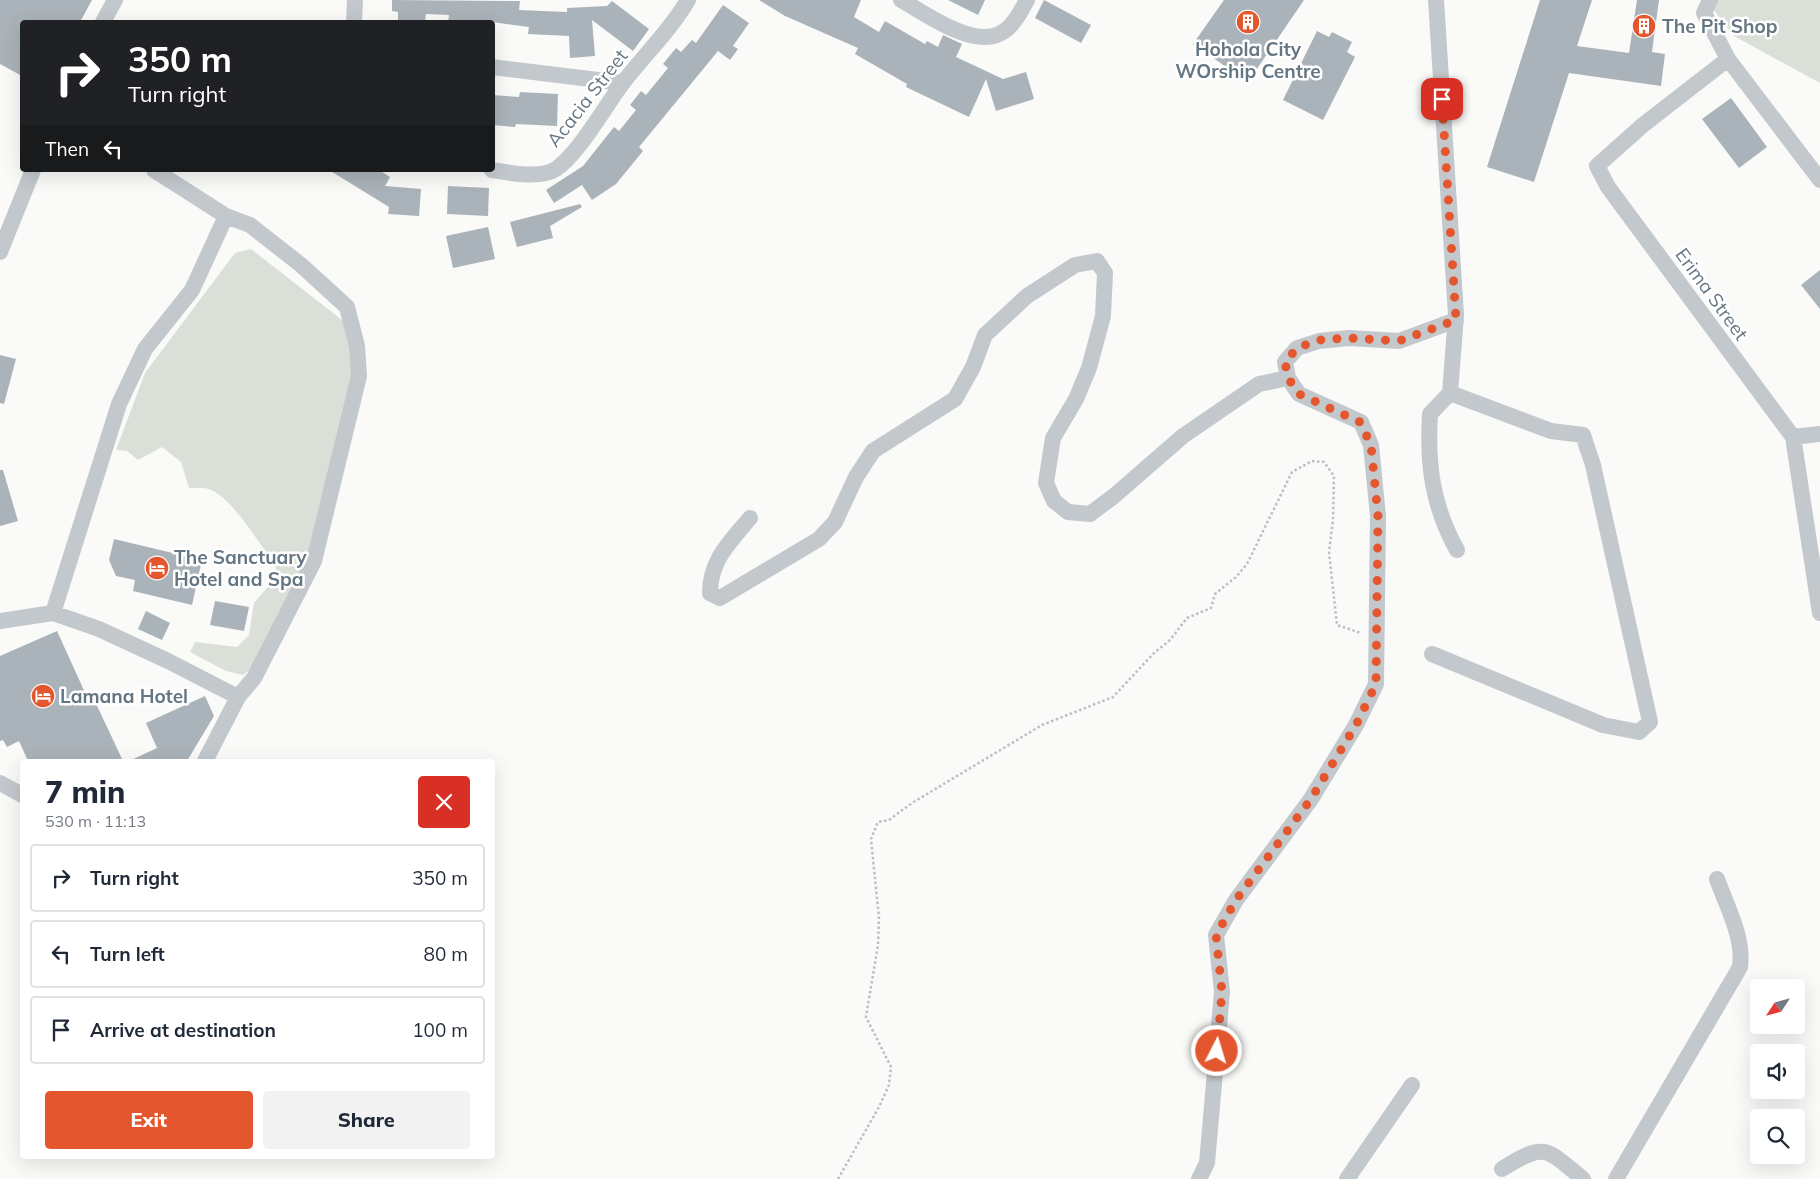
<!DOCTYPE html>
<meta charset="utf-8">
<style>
body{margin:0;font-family:Mulish,sans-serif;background:#f2f2f3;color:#1f2937;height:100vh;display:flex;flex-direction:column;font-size:19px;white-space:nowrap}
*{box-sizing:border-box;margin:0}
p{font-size:16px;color:#747a83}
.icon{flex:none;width:28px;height:28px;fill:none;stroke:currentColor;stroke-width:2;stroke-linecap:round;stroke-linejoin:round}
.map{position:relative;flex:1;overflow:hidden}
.sheet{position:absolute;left:20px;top:759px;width:475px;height:400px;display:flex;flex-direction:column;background:#fff;border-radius:5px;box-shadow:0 5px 20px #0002}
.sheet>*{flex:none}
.top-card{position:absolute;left:20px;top:20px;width:475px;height:152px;border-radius:5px;box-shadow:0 5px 20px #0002;background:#202124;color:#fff;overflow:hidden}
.needle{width:32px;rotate:234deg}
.fabs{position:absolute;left:1750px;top:979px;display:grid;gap:10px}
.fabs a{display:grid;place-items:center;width:55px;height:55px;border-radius:5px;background:#fff;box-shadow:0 5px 20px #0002;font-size:25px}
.pin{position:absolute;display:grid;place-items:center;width:42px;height:42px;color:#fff;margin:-21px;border-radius:10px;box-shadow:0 2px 8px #0006}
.me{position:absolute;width:55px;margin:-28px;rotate:5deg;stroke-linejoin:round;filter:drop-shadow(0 0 4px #0008)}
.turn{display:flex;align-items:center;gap:18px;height:105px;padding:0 25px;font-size:22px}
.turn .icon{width:65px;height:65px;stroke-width:2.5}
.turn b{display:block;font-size:35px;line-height:42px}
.then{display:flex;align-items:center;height:48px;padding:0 25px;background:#0003;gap:10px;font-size:19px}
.round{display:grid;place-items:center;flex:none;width:52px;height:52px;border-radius:5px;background:#f2f2f3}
.headline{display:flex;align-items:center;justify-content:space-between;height:85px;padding:0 25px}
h1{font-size:30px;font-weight:800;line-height:38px}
.cta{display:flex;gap:10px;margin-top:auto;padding:10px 25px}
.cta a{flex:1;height:58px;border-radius:5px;background:#e4572e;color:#fff;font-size:20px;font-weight:800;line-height:58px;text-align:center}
.cta a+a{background:#f2f2f3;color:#1f2937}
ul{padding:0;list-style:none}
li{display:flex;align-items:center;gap:15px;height:68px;margin:0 10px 8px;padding:0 15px;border:2px solid #e0e1e3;border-radius:5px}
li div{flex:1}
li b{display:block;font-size:19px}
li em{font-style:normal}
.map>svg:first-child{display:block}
.green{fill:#dadfd7}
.building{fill:#aab3b9}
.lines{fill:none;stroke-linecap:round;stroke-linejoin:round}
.path{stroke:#bbbfc2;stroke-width:2.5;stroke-dasharray:2.5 2.5;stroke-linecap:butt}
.street{stroke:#c3c8cc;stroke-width:16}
.route{stroke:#e4572e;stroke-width:9;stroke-dasharray:0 16.2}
.labels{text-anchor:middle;stroke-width:5;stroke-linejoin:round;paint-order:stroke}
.poi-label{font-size:19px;font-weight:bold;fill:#657683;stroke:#fff;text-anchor:start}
.street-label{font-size:19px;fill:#657683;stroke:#fff}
</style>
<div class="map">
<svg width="1820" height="1179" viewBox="0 0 1820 1179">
<rect width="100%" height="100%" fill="#fafaf8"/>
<path class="green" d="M1706,0H1820V83L1734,36Z
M251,249L351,327L357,372L311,561L255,665L243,675L226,671L190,652L195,642L237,647L249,635L254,603L267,588L276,568C262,547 232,497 209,489C203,487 195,488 189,488L181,462L162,447L138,460L127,451L116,450L145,373L235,253Z"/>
<path class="building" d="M0,0H92L80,22H22V76L0,64Z
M392,0L520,1L519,10L567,12V8L607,6L612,1L649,29L633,51L592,20L595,56L570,58L569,36L528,34L529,27L492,22H448L449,15L426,14L425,22H398V12L392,11Z
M759,0H861L854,17L879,32L885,21L925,44L927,41L938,47L943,35L962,44L956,57L1003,79L1026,72L1034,99L996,111L986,79L969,117L906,87L907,84L855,54L858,48L785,16Z
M948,0H985L978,15Z
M1044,0L1091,25L1081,43L1035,18Z
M1224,0H1304L1248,82L1193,44Z
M1540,0H1592L1577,46L1629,53L1637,0H1659L1652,52L1665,54L1661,86L1569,73L1534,182L1487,167Z
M723,5L749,23L733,46L738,49L730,60L718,51L639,147L643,151L616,184L592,200L582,185L554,203L546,190L583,166L614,127L619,131L636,110L630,105L641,91L646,95L668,68L663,64L676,48L681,52L692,40L696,43Z
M1317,31L1329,37L1332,32L1352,42L1347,52L1355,57L1323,120L1283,100Z
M520,92L558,94L557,126L516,124L515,127L492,125V95L519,97Z
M1731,98L1767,147L1739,168L1702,119Z
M329,170H379L390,177L385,186L421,189L419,216L388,214L389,207Z
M448,186L489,188L488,216L447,214Z
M580,204L582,207L550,226L553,238L517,247L510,222Z
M488,227L495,259L453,268L446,236Z
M1820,270V309L1801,285Z
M0,355L16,359L4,404L0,403Z
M0,470H3L18,521L0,526Z
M114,539L202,560L192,605L133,591L135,580L116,576L109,560Z
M215,601L249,607L244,631L210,625Z
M146,611L170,623L162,640L138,629Z
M57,631L87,697L92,695L123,761H28L19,741L7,747L3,740L0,741V656Z
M205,696L214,716L187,761H129L157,748L146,723Z"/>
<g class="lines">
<path class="path" d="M838,1179L879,1107L889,1085L891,1067L866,1017L878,945L879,918L871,839L878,822L889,820L912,803L1042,725L1113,697L1154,653L1170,640L1187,618L1211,608L1215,594L1236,577L1247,564L1292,472L1312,461L1324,462L1334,476L1333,520L1329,552L1337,625L1361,633"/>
<path class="street" d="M901,0C925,13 973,49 1001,33C1013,27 1021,11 1027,0
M1710,0L1704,13L1728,59L1820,180
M103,22L115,0
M354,22L355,0
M1728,59L1643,125L1597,166L1608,187L1793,437L1820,613
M492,67L623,83
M154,170L226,216L250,225L301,265L347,307L357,346L359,376L314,561L254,678L238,697L205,761
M492,170C510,173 540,179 556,169C579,153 604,108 622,84C643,56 670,31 688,0
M0,252L33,170
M1450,393L1430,414C1427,464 1432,505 1457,550
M1793,437L1820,434
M750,518C730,542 710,560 710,593L720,598L819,539L835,522L856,477L873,451L955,399L973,367L985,335L1027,296L1075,265L1097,261L1105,273L1103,316L1089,368L1076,399L1053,438L1046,483L1054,501L1068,512L1090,514L1114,496L1183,436L1259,384L1288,378
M53,613L119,404L145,349L192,290L226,216
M0,621L53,613L99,629L168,661L238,697
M1432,654L1603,725L1639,732L1650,722L1593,465L1583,435L1551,431L1450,393L1456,315L1436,0
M0,783L22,795
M1502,1169C1546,1141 1546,1149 1583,1179
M1199,1179L1207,1163L1222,992L1216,935L1236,900L1311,799L1356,725L1376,684L1378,516L1371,445L1361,422L1299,394L1288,378L1285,362L1297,348L1319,341L1349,338L1399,341L1456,320
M1347,1179L1412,1085
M1616,1179L1740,967C1744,937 1727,907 1717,879"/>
</g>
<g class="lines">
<path class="route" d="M1217,1051L1222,992L1216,935L1236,900L1311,799L1356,725L1376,684L1378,516L1371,445L1360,422L1299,394L1288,378L1285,362L1297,348L1319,340L1349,338L1399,341L1456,320L1442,99"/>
</g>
<defs>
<g id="building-disc" transform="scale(1.25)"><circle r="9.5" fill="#e4572e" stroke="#fff"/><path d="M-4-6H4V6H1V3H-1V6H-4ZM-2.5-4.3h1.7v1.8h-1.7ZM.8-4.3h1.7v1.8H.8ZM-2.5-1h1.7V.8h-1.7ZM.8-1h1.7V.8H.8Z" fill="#fff"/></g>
<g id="hotel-disc" transform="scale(1.25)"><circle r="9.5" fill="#e4572e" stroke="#fff"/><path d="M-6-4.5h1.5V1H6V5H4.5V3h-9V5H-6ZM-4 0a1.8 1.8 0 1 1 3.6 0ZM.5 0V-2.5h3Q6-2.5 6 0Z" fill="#fff"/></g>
</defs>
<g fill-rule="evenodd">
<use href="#building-disc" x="1248" y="22"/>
<use href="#building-disc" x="1644" y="26"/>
<use href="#hotel-disc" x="157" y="568"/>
<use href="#hotel-disc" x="43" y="696"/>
</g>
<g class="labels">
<g class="poi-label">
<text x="1662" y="33">The Pit Shop</text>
<text x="1248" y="56" text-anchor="middle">Hohola City<tspan x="1248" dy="22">WOrship Centre</tspan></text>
<text x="174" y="564">The Sanctuary<tspan x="174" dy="22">Hotel and Spa</tspan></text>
<text x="60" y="703">Lamana Hotel</text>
</g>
<g class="street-label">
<text transform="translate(587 98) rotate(-52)" y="7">Acacia Street</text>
<text transform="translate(1712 294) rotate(54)" y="7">Erima Street</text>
</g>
</g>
</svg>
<div class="fabs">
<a><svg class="needle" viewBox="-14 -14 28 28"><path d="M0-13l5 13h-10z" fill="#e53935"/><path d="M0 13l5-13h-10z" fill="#747a83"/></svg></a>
<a><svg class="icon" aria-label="sound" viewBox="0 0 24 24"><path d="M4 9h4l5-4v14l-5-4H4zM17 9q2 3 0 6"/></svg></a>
<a><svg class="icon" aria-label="search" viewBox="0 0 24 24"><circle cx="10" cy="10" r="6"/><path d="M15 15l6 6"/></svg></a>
</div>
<div class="pin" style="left:1442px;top:99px;background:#d93025"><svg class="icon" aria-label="arrive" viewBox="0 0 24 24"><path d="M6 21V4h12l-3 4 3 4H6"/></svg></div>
<svg class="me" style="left:1217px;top:1051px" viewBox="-20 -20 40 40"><circle r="17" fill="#e4572e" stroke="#fff" stroke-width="3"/><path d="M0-11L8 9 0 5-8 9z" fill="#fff"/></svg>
<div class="top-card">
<div class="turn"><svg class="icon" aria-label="right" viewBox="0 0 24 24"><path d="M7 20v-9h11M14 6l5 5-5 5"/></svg><div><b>350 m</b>Turn right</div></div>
<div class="then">Then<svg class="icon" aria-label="left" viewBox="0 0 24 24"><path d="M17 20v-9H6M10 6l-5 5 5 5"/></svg></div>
</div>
<section class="sheet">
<div class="headline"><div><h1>7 min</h1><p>530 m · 11:13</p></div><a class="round" style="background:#d93025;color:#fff"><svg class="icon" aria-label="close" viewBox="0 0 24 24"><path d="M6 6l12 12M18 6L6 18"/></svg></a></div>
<ul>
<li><svg class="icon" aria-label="right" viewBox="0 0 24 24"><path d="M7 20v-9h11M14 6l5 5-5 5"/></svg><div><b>Turn right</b></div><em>350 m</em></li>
<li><svg class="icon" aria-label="left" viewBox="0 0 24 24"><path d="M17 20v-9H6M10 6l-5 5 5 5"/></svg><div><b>Turn left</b></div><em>80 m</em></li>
<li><svg class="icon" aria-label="arrive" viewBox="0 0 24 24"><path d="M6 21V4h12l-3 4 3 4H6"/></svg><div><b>Arrive at destination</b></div><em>100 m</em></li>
</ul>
<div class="cta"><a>Exit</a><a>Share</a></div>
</section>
</div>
